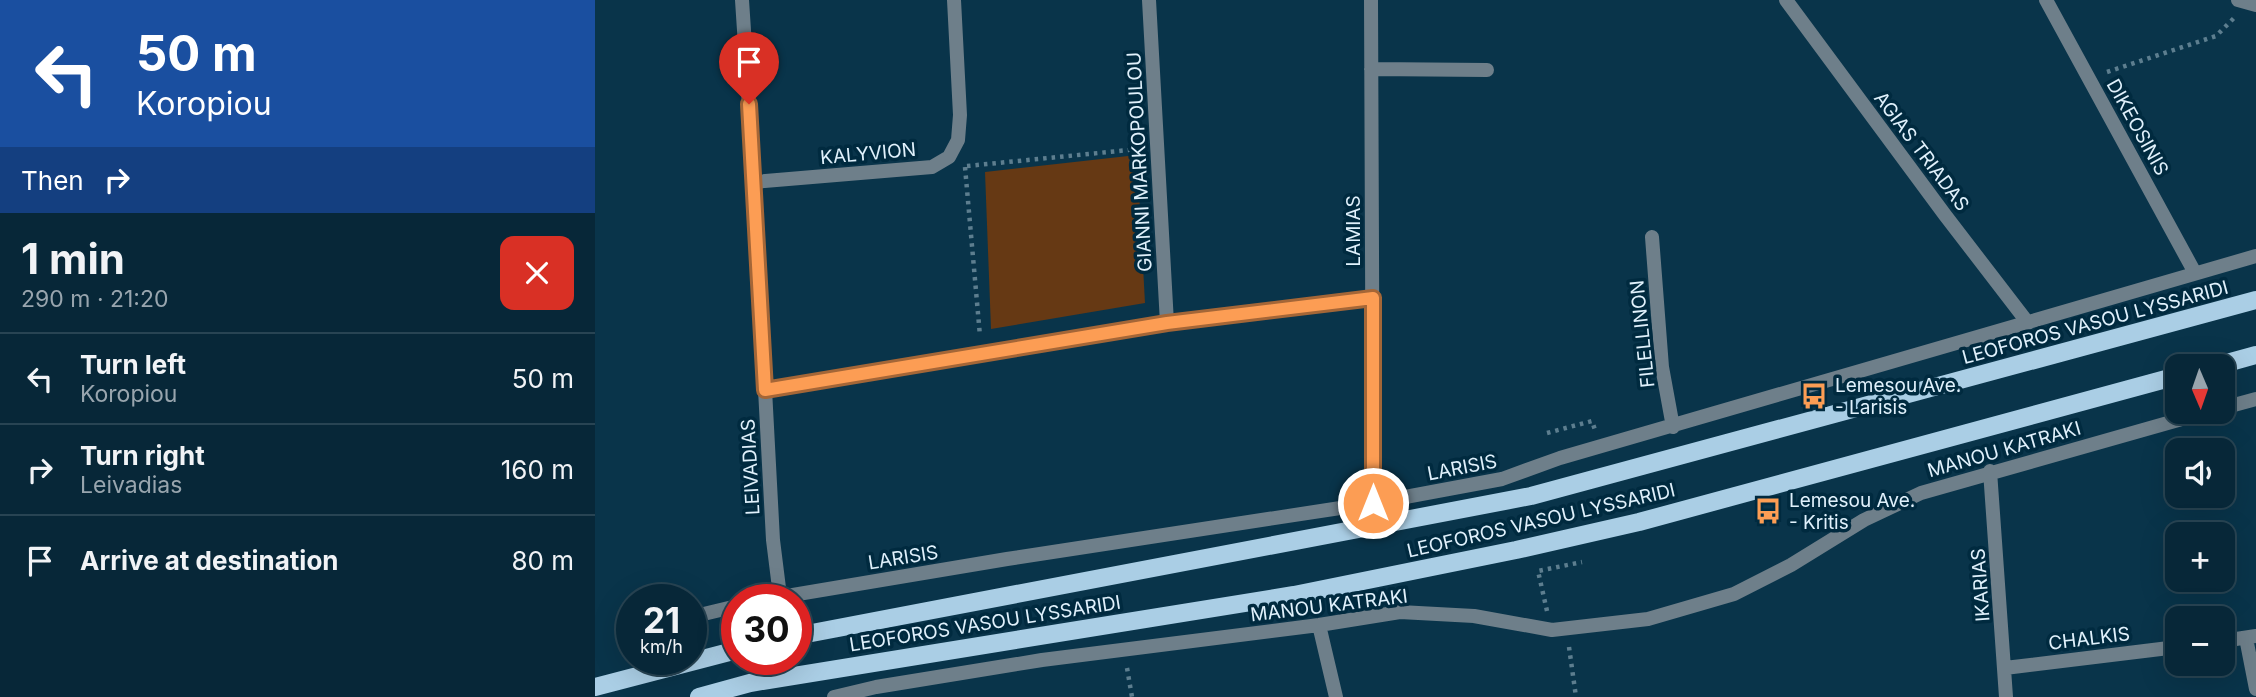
<!DOCTYPE html>
<meta charset="utf-8">
<style>
body{margin:0;font-family:Inter,sans-serif;background:#153343;color:#f1f3f6;height:100vh;display:flex;flex-direction:column;font-size:26px;white-space:nowrap}
*{box-sizing:border-box;margin:0}
p{font-size:23px;color:#98a5ae}
.icon{flex:none;width:38px;height:38px;fill:none;stroke:currentColor;stroke-width:2;stroke-linecap:round;stroke-linejoin:round}
.map{position:relative;flex:1;overflow:hidden}
.sheet{display:flex;flex-direction:column;background:#072738;width:595px}
.sheet>*{flex:none}
.banner{background:#1a4fa0;color:#fff;overflow:hidden}
.needle{width:46px;rotate:178deg}
.tools{position:absolute;left:1570px;top:354px;display:grid;gap:14px}
.tools a{display:grid;place-items:center;width:70px;height:70px;border-radius:14px;background:#072738;box-shadow:0 7px 28px #0002,0 0 0 2px #284453;font-size:35px}
.speed{position:absolute;left:21px;top:584px;display:flex;gap:14px;font-size:35px;font-weight:700;text-align:center}
.speed>*{display:grid;place-content:center;width:91px;height:91px;border-radius:50%;background:#072738;box-shadow:0 7px 28px #0002,0 0 0 2px #284453;line-height:1}
.speed small{font-size:18px;font-weight:400}
.speed .limit{border:10px solid #d22;background:#fff;color:#111}
.pin{position:absolute;display:grid;place-items:center;width:60px;height:60px;color:#fff;margin:-72px -30px;border-radius:50% 50% 50% 0;rotate:-45deg;box-shadow:0 0 7px #0007}
.pin .icon{rotate:45deg}
.me{position:absolute;width:77px;margin:-38px;rotate:0deg;stroke-linejoin:round;filter:drop-shadow(0 0 5px #0008)}
.turn{display:flex;align-items:center;gap:24px;height:147px;padding:0 21px;font-size:32px}
.turn .icon{width:91px;height:91px;stroke-width:2.5}
.turn b{display:block;font-size:49px;line-height:60px}
.then{display:flex;align-items:center;height:66px;padding:0 21px;background:#0003;gap:14px;font-size:26px}
.round{display:grid;place-items:center;flex:none;width:74px;height:74px;border-radius:14px;background:#153343}
.headline{display:flex;align-items:center;justify-content:space-between;height:119px;padding:0 21px}
h1{font-size:42px;font-weight:700;line-height:52px}
ul{padding:0;list-style:none}
li{display:flex;align-items:center;gap:21px;height:91px;padding:0 21px;border-top:2px solid #284453}
li div{flex:1}
li b{display:block;font-size:26px}
li em{font-style:normal}
main{display:flex;flex:1;min-height:0}
.map>svg:first-child{display:block}
.green{fill:#663914}
.lines{fill:none;stroke-linecap:round;stroke-linejoin:round}
.path{stroke:#5d7e8f;stroke-width:4.5;stroke-dasharray:3.5 5;stroke-linecap:butt}
.minor{stroke:#6e7f8a;stroke-width:14}
.primary{stroke:#aacee5;stroke-width:18}
.route-casing{stroke:#a46637;stroke-width:18}
.route{stroke:#fc9d54;stroke-width:12}
.labels{text-anchor:middle;stroke-width:7;stroke-linejoin:round;paint-order:stroke}
.street-label{font-size:19px;fill:#e0f1fc;stroke:#002a3f}
.poi-label{font-size:19px;fill:#e0f1fc;stroke:#002a3f;text-anchor:start}
</style>
<main>
<section class="sheet">
<div class="banner">
<div class="turn"><svg class="icon" aria-label="left" viewBox="0 0 24 24"><path d="M17 20v-9H6M10 6l-5 5 5 5"/></svg><div><b>50 m</b>Koropiou</div></div>
<div class="then">Then<svg class="icon" aria-label="right" viewBox="0 0 24 24"><path d="M7 20v-9h11M14 6l5 5-5 5"/></svg></div>
</div>
<div class="headline"><div><h1>1 min</h1><p>290 m · 21:20</p></div><a class="round" style="background:#d93025;color:#fff"><svg class="icon" aria-label="close" viewBox="0 0 24 24"><path d="M6 6l12 12M18 6L6 18"/></svg></a></div>
<ul>
<li><svg class="icon" aria-label="left" viewBox="0 0 24 24"><path d="M17 20v-9H6M10 6l-5 5 5 5"/></svg><div><b>Turn left</b><p>Koropiou</p></div><em>50 m</em></li>
<li><svg class="icon" aria-label="right" viewBox="0 0 24 24"><path d="M7 20v-9h11M14 6l5 5-5 5"/></svg><div><b>Turn right</b><p>Leivadias</p></div><em>160 m</em></li>
<li><svg class="icon" aria-label="arrive" viewBox="0 0 24 24"><path d="M6 21V4h12l-3 4 3 4H6"/></svg><div><b>Arrive at destination</b></div><em>80 m</em></li>
</ul>
</section>
<div class="map">
<svg width="1661" height="697" viewBox="0 0 1661 697">
<rect width="100%" height="100%" fill="#09344a"/>
<path class="green" d="M542,155L550,303L396,329L390,172Z"/>
<g class="lines">
<path class="path" d="M1512,72L1621,36L1640,17
M372,166L544,149
M370,167L385,336
M952,433L997,421L1000,430
M952,611L943,571L987,562
M974,647L981,697
M532,668L537,697"/>
<path class="minor" d="M147,0L159,182L178,540L185,596
M554,0L572,323
M776,0L778,503
M1191,0L1350,215L1433,323
M1451,0L1600,273
M1643,0L1661,5
M776,69L892,70
M159,182L337,167L354,157L363,140L365,115L359,0
M1057,237L1067,367L1078,427
M170,390L572,323L778,298
M1628,408L1661,399
M1395,471L1411,697
M167,600L412,559L778,503L907,479L965,458L1661,256
M96,617L142,606
M724,625L741,697
M1651,638L1661,689
M1628,641L1661,636
M1410,668L1582,647
M239,697L281,687L447,660L724,625L805,612L879,616L957,630L1053,619L1139,594L1196,565L1269,520L1326,493L1615,411"/>
<path class="primary" d="M1621,366L1661,355
M201,636L936,496L1661,300
M0,687L142,650
M104,697L155,683L699,595L921,550L1044,522L1582,376"/>
</g>
<g class="lines">
<g class="route-casing">
<path id="route" d="M154,104L170,390L572,323L778,298V503"/>
</g>
<use href="#route" class="route"/>
</g>
<defs>
<g id="bus-bare" transform="scale(2.1)"><path d="M-5-6H5V4H4V6H2V4H-2V6H-4V4H-5ZM-3.5-4V0h7V-4ZM-3.5 1.2v1.5H-2V1.2ZM2 1.2v1.5H3.5V1.2Z" fill="#fc9d54" stroke="#002a3f" stroke-width="2.5" paint-order="stroke"/></g>
</defs>
<g fill-rule="evenodd">
<use href="#bus-bare" x="1219" y="396"/>
<use href="#bus-bare" x="1173" y="511"/>
</g>
<g class="labels">
<g class="street-label">
<text transform="translate(1543 127) rotate(61)" y="7">DIKEOSINIS</text>
<text transform="translate(1327 151) rotate(53)" y="7">AGIAS TRIADAS</text>
<text transform="translate(273 153) rotate(-5)" y="7">KALYVION</text>
<text transform="translate(544 162) rotate(-93)" y="7">GIANNI MARKOPOULOU</text>
<text transform="translate(758 231) rotate(-90)" y="7">LAMIAS</text>
<text transform="translate(1500 322) rotate(-15)" y="7">LEOFOROS VASOU LYSSARIDI</text>
<text transform="translate(1047 334) rotate(-96)" y="7">FILELLINON</text>
<text transform="translate(1409 449) rotate(-16)" y="7">MANOU KATRAKI</text>
<text transform="translate(155 467) rotate(-93)" y="7">LEIVADIAS</text>
<text transform="translate(867 467) rotate(-11)" y="7">LARISIS</text>
<text transform="translate(946 520) rotate(-13)" y="7">LEOFOROS VASOU LYSSARIDI</text>
<text transform="translate(308 557) rotate(-9)" y="7">LARISIS</text>
<text transform="translate(1385 585) rotate(-94)" y="7">IKARIAS</text>
<text transform="translate(734 605) rotate(-7)" y="7">MANOU KATRAKI</text>
<text transform="translate(390 623) rotate(-9)" y="7">LEOFOROS VASOU LYSSARIDI</text>
<text transform="translate(1494 638) rotate(-7)" y="7">CHALKIS</text>
</g>
<g class="poi-label">
<text x="1240" y="392">Lemesou Ave.<tspan x="1240" dy="22">- Larisis</tspan></text>
<text x="1194" y="507">Lemesou Ave.<tspan x="1194" dy="22">- Kritis</tspan></text>
</g>
</g>
</svg>
<div class="tools">
<a><svg class="needle" viewBox="-14 -14 28 28"><path d="M0-13l5 13h-10z" fill="#e53935"/><path d="M0 13l5-13h-10z" fill="#98a5ae"/></svg></a>
<a><svg class="icon" aria-label="sound" viewBox="0 0 24 24"><path d="M4 9h4l5-4v14l-5-4H4zM17 9q2 3 0 6"/></svg></a>
<a>+</a>
<a>−</a>
</div>
<div class="speed"><div>21<small>km/h</small></div><div class="limit">30</div></div>
<div class="pin" style="left:154px;top:104px;background:#d93025"><svg class="icon" aria-label="arrive" viewBox="0 0 24 24"><path d="M6 21V4h12l-3 4 3 4H6"/></svg></div>
<svg class="me" style="left:778px;top:503px" viewBox="-20 -20 40 40"><circle r="17" fill="#fc9d54" stroke="#fff" stroke-width="3"/><path d="M0-11L8 9 0 5-8 9z" fill="#fff"/></svg>
</div>
</main>
